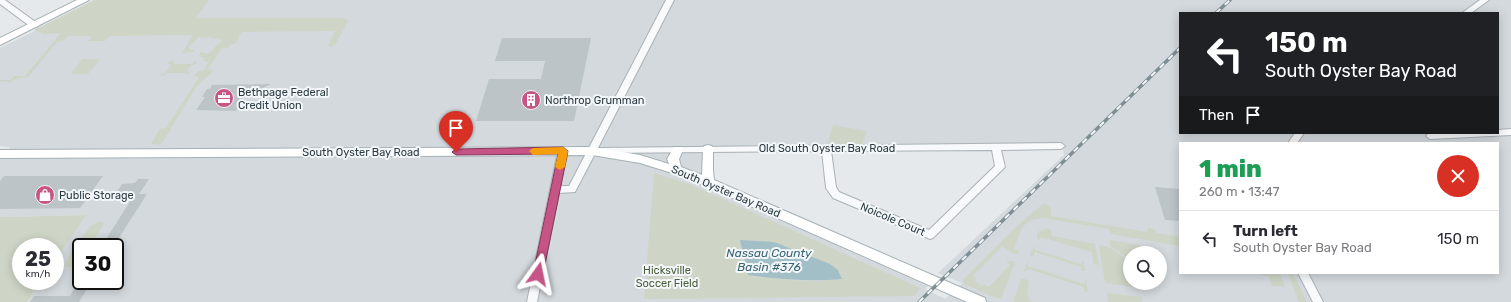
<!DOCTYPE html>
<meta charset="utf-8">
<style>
body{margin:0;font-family:Rubik,sans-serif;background:#f2f2f3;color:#2b2b33;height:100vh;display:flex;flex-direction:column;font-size:15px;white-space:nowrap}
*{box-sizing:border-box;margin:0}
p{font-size:13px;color:#7c7c81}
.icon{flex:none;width:22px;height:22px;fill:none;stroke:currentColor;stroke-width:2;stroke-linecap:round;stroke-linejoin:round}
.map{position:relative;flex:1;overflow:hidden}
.drawer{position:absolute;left:1179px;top:142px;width:320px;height:132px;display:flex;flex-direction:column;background:#fff;border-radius:0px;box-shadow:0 2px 10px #0003}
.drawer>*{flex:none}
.top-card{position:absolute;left:1179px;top:12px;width:320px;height:122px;border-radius:0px;box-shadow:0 2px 10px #0003;background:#202124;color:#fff;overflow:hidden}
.tools{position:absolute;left:1123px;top:246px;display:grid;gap:8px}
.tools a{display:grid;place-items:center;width:44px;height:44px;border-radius:50%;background:#fff;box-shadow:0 2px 10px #0003;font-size:20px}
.speed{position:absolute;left:12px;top:238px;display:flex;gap:8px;font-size:20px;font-weight:700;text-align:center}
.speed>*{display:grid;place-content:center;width:52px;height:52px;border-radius:50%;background:#fff;box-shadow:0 2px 10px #0003;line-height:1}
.speed small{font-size:10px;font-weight:400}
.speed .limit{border:2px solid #111;border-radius:6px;background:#fff;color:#111}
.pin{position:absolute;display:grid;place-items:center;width:34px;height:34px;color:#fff;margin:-41px -17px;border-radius:50% 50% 50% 0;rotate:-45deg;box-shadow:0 0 4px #0007}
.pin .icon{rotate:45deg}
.me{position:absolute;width:44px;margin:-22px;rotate:12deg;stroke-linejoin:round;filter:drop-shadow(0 0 3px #0008)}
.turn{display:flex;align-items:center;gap:14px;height:84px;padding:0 20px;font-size:18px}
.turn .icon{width:52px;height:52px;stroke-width:2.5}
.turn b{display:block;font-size:28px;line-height:34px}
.then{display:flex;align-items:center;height:38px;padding:0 20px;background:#0003;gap:8px;font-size:15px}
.round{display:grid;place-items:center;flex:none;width:42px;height:42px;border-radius:21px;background:#f2f2f3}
.overview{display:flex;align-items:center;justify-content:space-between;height:68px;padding:0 20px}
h1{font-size:24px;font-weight:800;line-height:30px;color:#1e9e55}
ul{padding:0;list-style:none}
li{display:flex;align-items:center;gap:12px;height:56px;padding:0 20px;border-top:1px solid #e1e1e2}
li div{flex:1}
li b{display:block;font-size:15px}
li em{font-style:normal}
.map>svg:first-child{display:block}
.built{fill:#d3d9dd;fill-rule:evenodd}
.green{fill:#ced5c6;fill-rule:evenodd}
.water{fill:#a2bfc8}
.building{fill:#bcc4c8}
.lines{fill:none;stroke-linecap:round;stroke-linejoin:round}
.minor-casing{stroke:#aab1b5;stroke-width:2}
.major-casing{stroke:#a5b1b6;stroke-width:2}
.minor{fill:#f7f9fa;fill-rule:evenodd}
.major{fill:#fff;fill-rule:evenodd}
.rail-casing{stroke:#7f8d94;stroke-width:3.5}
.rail{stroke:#f4f7f9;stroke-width:2;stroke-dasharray:6;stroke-linecap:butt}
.route{fill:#c65485;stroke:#813756}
.slow{fill:#f59e0b}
.labels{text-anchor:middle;stroke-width:4;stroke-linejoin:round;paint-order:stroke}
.poi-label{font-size:11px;fill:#2d3b43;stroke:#f4f7f9;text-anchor:start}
.street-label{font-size:11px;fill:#2d3b43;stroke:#f4f7f9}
.park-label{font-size:11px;fill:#4b5e3b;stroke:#f4f7f9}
.water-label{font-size:12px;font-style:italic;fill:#396474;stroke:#f4f7f9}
</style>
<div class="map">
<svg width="1511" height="302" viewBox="0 0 1511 302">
<rect width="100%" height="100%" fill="#e5e9eb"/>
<path class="built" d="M98,0H1511V302H27L41,281H55V261L85,215L0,217V160L10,147L0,146V48ZM1180,13H1498V133H1180ZM1180,143H1498V273H1180ZM1063,148L1064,155L938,273L962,283L945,299L925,289L928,286L711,189L712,151ZM81,247H115V281H81ZM1130,253H1160V283H1130Z"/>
<path class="green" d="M94,0H209L196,18H344L348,21L335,45L330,47L328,45L335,31L242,32L235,44H231L228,48H222L208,69L214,70L196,87L161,145L151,144L160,129L166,128L199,77L194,76L198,71H203L209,62L204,61V58L199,56L201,52L208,54L222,40L208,37L206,38L199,37L189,46V49L194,50L193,52L182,53L193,35L110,36L105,41H89L91,36H68L63,41L57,42L28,77L18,78L7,84L8,81L0,82V80H11L14,76H25L61,33L44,34L34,30L0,47Z
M82,59H100L88,74H71Z
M171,61H174L173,64H192L194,61L197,62L194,65H191L187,71L191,72L185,75V73H166L165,75L161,76L160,74L165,73L171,65L167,64Z
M833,125L867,131L861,148L826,149Z
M654,173L692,185L920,288L915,296L644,299ZM838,270L842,279L818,281L785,280Z
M1044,203L1051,207V216L1148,232L1147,228L1155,229L1156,233L1180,237V246L1111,234L1109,229L1043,218C1021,220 1021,231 1014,249L1019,251L1018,254H1014L1002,246L973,276L976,278L975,281L982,286L985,284L989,287L1010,265L1006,261H1013L1015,263L1002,296L1000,298H996L964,284L963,280L1016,227Z
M86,215L55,261V247H21V281H41L27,302H0V217Z
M100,221L103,222V225L89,247H81L80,261L73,267H66L65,264L73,248H75L90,226Z
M1046,229L1051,230L1052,236L1095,244L1099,265L1093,263L1092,252L1041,237L1040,240L1037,239V234L1039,231Z
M1110,240L1139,245L1140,253H1130V255L1126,256L1110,246Z
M1035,245V250L1081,264L1083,260L1085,271H1081V267L1035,252L1034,256H1031L1030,254Z
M1100,245C1112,247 1122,255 1130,263V283H1140L1141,288L1105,283L1099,246Z
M1028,261V266L1084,284L1086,280L1088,292L1085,291L1084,287L1028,269L1025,272L1024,271Z
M1261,273H1278L1281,276L1285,287L1272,286L1269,276L1261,275Z
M1288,273H1291L1297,281L1307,302H1299Z
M1023,278L1029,281L1027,295L1032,302H1014V299L1021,279Z
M1107,293L1142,297V302H1108Z"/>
<path class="water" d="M740,240L774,242L830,264L838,270L842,279C810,282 780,279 748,275Z"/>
<path class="building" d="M502,38H591L574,121H476L489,79H541L545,61H495Z
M271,84L241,99L239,103L240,107L235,111L196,110L205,97H202L207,89H210L212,85Z
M4,176H103L80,208L0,209V181Z
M138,179H149L139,194H147L113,247H101L131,200H109L112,195H115L122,184L135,183Z
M1155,187L1180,189V221L1165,220Z
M79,281H92L79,302H30L34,296H70Z"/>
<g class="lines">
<g class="minor-casing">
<path id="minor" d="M0,0H5L37,23L38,25L37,27H31L0,4Z
M666,0H674L598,148L1061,143L1065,146L1061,149L1001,150L1005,167L1003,169L933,238L930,239L833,198L826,188L822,151L601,153L597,150L575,192L559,193L537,302H527L558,151L563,148L568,151L560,186H569ZM992,150L995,166L929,230L839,192L836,187L831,151Z
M1480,0H1489L1471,13H1462Z
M1511,129V135L1430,139L1426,136L1429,133H1498V130Z
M1295,133H1304L1297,143H1288Z
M1298,273H1308L1323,302H1313Z"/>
</g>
<g class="major-casing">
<path id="major" d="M77,0H89L0,45V38Z
M708,145L712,146L713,149V170L714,180L985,298L986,302H967L685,177L640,163L592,155L0,158V150L592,147L640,155L669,164L667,159L674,147H682L683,150L679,159L681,167L702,175L703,149L704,146Z"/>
</g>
<use href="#minor" class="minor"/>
<use href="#major" class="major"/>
<g class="rail-casing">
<path id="rail" d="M1216,13L1230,0
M919,302L1180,48"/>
</g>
<use href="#rail" class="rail"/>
</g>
<path class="route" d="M563,147L568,151L543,274L542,277L538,278L534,277L533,274L558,154L456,155L452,152L456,149Z"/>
<path class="slow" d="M563,147L568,151L565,167L560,170L555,167L558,154L533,155L529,151L533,148Z"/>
<defs>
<g id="office-disc" transform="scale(1)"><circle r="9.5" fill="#c65485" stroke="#f4f7f9"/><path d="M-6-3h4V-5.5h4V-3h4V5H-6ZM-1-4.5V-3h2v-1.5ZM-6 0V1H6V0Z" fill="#fff"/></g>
<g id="building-disc" transform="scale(1)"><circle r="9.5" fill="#c65485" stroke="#f4f7f9"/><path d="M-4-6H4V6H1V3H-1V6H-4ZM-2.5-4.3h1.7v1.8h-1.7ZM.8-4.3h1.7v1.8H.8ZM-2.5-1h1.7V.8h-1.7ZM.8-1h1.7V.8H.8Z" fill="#fff"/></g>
<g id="shop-disc" transform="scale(1)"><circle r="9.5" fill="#c65485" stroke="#f4f7f9"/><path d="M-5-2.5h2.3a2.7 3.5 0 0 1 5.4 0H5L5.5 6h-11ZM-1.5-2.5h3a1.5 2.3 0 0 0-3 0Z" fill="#fff"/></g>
</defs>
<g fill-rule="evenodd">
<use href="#office-disc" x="224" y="98"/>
<use href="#building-disc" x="531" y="100"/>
<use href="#shop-disc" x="45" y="195"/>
</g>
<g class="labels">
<g class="poi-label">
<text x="238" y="96">Bethpage Federal<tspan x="238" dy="13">Credit Union</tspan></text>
<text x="545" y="104">Northrop Grumman</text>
<text x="59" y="199">Public Storage</text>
</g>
<g class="street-label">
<text x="827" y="152">Old South Oyster Bay Road</text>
<text x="361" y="156">South Oyster Bay Road</text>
<text transform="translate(726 191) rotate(23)" y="4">South Oyster Bay Road</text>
<text transform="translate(893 219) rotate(23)" y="4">Noicole Court</text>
</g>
<g class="park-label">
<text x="667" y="274">Hicksville<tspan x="667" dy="13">Soccer Field</tspan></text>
</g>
<g class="water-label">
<text x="769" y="257">Nassau County<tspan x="769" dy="14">Basin #376</tspan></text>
</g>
</g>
</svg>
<div class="tools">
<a><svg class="icon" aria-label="search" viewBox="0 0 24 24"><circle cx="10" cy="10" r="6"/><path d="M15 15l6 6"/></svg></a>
</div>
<div class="speed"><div>25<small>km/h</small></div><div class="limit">30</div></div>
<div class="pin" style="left:456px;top:152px;background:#d93025"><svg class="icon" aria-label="arrive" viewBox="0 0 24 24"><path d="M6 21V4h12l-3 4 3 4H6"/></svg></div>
<svg class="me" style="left:538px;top:274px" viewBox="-20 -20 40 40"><path d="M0-17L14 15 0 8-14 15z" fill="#c65485" stroke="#fff" stroke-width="4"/></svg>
<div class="top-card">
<div class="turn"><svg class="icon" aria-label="left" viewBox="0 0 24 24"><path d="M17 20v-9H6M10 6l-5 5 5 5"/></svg><div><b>150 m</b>South Oyster Bay Road</div></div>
<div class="then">Then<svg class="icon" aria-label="arrive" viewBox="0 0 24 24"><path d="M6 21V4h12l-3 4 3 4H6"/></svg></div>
</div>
<section class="drawer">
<div class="overview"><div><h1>1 min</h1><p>260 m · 13:47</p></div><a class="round" style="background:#d93025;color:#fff"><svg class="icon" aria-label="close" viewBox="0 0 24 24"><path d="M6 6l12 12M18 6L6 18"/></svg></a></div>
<ul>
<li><svg class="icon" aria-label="left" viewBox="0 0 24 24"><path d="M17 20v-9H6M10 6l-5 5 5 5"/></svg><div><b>Turn left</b><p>South Oyster Bay Road</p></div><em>150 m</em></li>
</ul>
</section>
</div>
